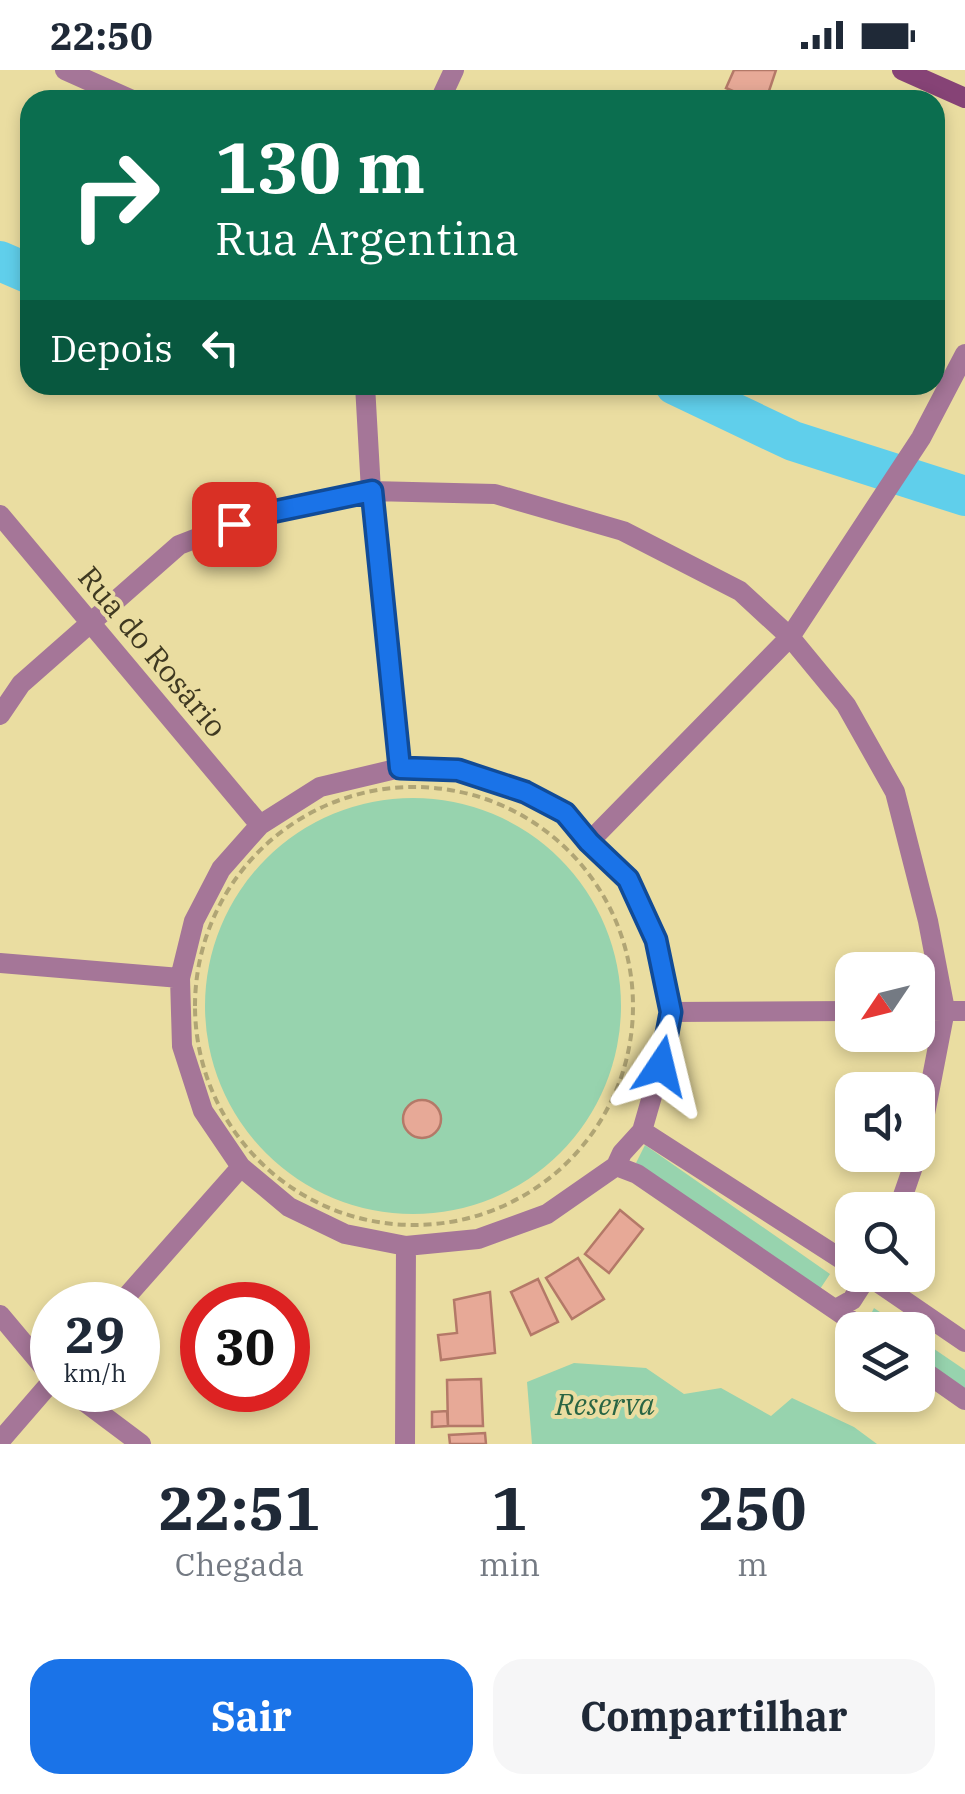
<!DOCTYPE html>
<html lang="pt">
<meta charset="utf-8">
<style>
body{margin:0;font-family:"IBM Plex Serif",serif;background:#f6f6f7;color:#1f2937;height:100vh;display:flex;flex-direction:column;font-size:38px;white-space:nowrap}
*{box-sizing:border-box;margin:0}
p{font-size:32px;color:#747a83}
.icon{flex:none;width:55px;height:55px;fill:none;stroke:currentColor;stroke-width:2;stroke-linecap:round;stroke-linejoin:round}
.map{position:relative;height:1374px;overflow:hidden}
.panel{display:flex;flex-direction:column;background:#fff;flex:1}
.panel>*{flex:none}
.top-card{position:absolute;left:20px;top:20px;width:925px;height:305px;border-radius:30px;box-shadow:0 5px 15px #0003;background:#0b6e4f;color:#fff;overflow:hidden}
.needle{width:65px;rotate:235deg}
.controls{position:absolute;left:835px;top:882px;display:grid;gap:20px}
.controls a{display:grid;place-items:center;width:100px;height:100px;border-radius:20px;background:#fff;box-shadow:0 5px 15px #0003;font-size:50px}
.speed{position:absolute;left:30px;top:1212px;display:flex;gap:20px;font-size:50px;font-weight:700;text-align:center}
.speed>*{display:grid;place-content:center;width:130px;height:130px;border-radius:50%;background:#fff;box-shadow:0 5px 15px #0003;line-height:1}
.speed small{font-size:25px;font-weight:400}
.speed .limit{border:15px solid #d22;background:#fff;color:#111}
.pin{position:absolute;display:grid;place-items:center;width:85px;height:85px;color:#fff;margin:-42px;border-radius:20px;box-shadow:0 5px 15px #0006}
.me{position:absolute;width:110px;margin:-55px;rotate:10deg;stroke-linejoin:round;filter:drop-shadow(0 0 8px #0008)}
.turn{display:flex;align-items:center;gap:35px;height:210px;padding:0 30px;font-size:45px}
.turn .icon{width:130px;height:130px;stroke-width:2.5}
.turn b{display:block;font-size:70px;line-height:85px}
.then{display:flex;align-items:center;height:95px;padding:0 30px;background:#0003;gap:20px;font-size:38px}
.eta{display:flex;justify-content:space-evenly;align-items:center;height:170px;text-align:center}
.eta b{font-size:60px;font-weight:700;line-height:70px}
.primary-button{display:flex;gap:20px;margin-top:auto;padding:20px 30px}
.primary-button a{flex:1;height:115px;border-radius:30px;background:#1a73e8;color:#fff;font-size:40px;font-weight:700;line-height:115px;text-align:center}
.primary-button a+a{background:#f6f6f7;color:#1f2937}
.status{display:flex;justify-content:space-between;align-items:center;height:70px;padding:0 50px;background:#fff;direction:ltr}
.status svg{height:28px;fill:currentColor}
.map>svg:first-child{display:block}
.green{fill:#97d3ae}
.lines{fill:none;stroke-linecap:round;stroke-linejoin:round}
.river{stroke:#60cfeb;stroke-width:40}
.building{fill:#e7a997;stroke:#b47968;stroke-width:2.5}
.path{stroke:#b0a575;stroke-width:4;stroke-dasharray:8 5;stroke-linecap:butt}
.street{stroke:#a57698;stroke-width:20}
.secondary{stroke:#864376;stroke-width:20}
.route-casing{stroke:#114b97;stroke-width:25}
.route{stroke:#1a73e8;stroke-width:18}
.labels{text-anchor:middle;stroke-width:8;stroke-linejoin:round;paint-order:stroke}
.street-label{font-size:30px;fill:#3f3921;stroke:#eadda1}
.park-label{font-size:30px;font-style:italic;fill:#296544;stroke:#eadda1}
</style>
<div class="status"><b>22:50</b><svg viewBox="0 0 49 12"><path d="M0 12V9h3v3zM5 12V6h3v6zM10 12V3h3v9zM15 12V0h3v12zM26 1h20v11H26zM47 4h2v5h-2z"/></svg></div>
<div class="map">
<svg width="965" height="1374" viewBox="0 0 965 1374">
<rect width="100%" height="100%" fill="#eadda1"/>
<path class="green" d="M205 936a208 208 0 1 1 416 0a208 208 0 1 1-416 0Z
M645,1075L830,1204L820,1219L636,1093Z
M874,1238L906,1260H870L865,1256Z
M918,1268L965,1300V1325L918,1292Z
M574,1293L646,1298L684,1324L721,1318L771,1346L792,1328L854,1357L877,1374H532L527,1312Z"/>
<g class="lines">
<path class="river" d="M0,191L30,204
M675,315L793,371L965,426"/>
</g>
<path class="building" d="M734,0H776L766,30H753L726,18Z
M403 1049a19 19 0 1 1 38 0a19 19 0 1 1-38 0Z
M620,1140L643,1159L609,1203L585,1184Z
M578,1188L604,1229L572,1249L546,1208Z
M538,1209L558,1252L531,1265L511,1222Z
M490,1222L495,1283L441,1290L438,1265L457,1263L454,1230Z
M481,1309L483,1356H448L447,1310Z
M447,1341L448,1356L432,1357V1342Z
M485,1363L486,1374H450L449,1365Z"/>
<g class="lines">
<path class="path" d="M195 936a219 219 0 1 1 438 0a219 219 0 1 1-438 0Z"/>
<path class="street" d="M65,0L132,30
M440,30L454,0
M365,315L371,421L400,698
M0,445L260,755
M0,645L21,614L179,475L262,443L371,421L495,424L623,461L740,521L790,567L846,635L895,722L928,851L945,940L918,1080
M400,698L459,700L525,722L565,743L628,809L656,870L671,942L661,995L642,1061L622,1083L616,1096L547,1144L478,1169L406,1176L345,1164L289,1137L241,1097L203,1041L182,976L180,908L194,851L221,799L260,755L320,717Z
M589,772L790,567L921,368L965,284
M0,893L180,908
M918,940L965,941
M671,942L852,941
M642,1061L852,1196
M616,1096L637,1104L865,1260
M898,1140L917,1085
M867,1205L965,1272
M119,1235L241,1097
M836,1239L852,1230L868,1205
M0,1245L52,1307
M918,1297L965,1330
M69,1320L141,1374
M0,1371L52,1311
M405,1374L406,1176"/>
<path class="secondary" d="M902,0L965,28"/>
</g>
<g class="lines">
<g class="route-casing">
<path id="route" d="M234,454L262,444L372,421L400,698L458,700L525,722L565,743L589,772L628,809L656,870L671,942L661,996"/>
</g>
<use href="#route" class="route"/>
</g>
<g class="labels">
<g class="street-label">
<text transform="translate(152 582) rotate(50)" y="10">Rua do Rosário</text>
</g>
<g class="park-label">
<text x="605" y="1345">Reserva</text>
</g>
</g>
</svg>
<div class="controls">
<a><svg class="needle" viewBox="-14 -14 28 28"><path d="M0-13l5 13h-10z" fill="#e53935"/><path d="M0 13l5-13h-10z" fill="#747a83"/></svg></a>
<a><svg class="icon" aria-label="sound" viewBox="0 0 24 24"><path d="M4 9h4l5-4v14l-5-4H4zM17 9q2 3 0 6"/></svg></a>
<a><svg class="icon" aria-label="search" viewBox="0 0 24 24"><circle cx="10" cy="10" r="6"/><path d="M15 15l6 6"/></svg></a>
<a><svg class="icon" aria-label="layers" viewBox="0 0 24 24"><path d="M12 4l9 5-9 5-9-5zM3 14l9 5 9-5"/></svg></a>
</div>
<div class="speed"><div>29<small>km/h</small></div><div class="limit">30</div></div>
<div class="pin" style="left:234px;top:454px;background:#d93025"><svg class="icon" aria-label="arrive" viewBox="0 0 24 24"><path d="M6 21V4h12l-3 4 3 4H6"/></svg></div>
<svg class="me" style="left:661px;top:996px" viewBox="-20 -20 40 40"><path d="M0-17L14 15 0 8-14 15z" fill="#1a73e8" stroke="#fff" stroke-width="4"/></svg>
<div class="top-card">
<div class="turn"><svg class="icon" aria-label="right" viewBox="0 0 24 24"><path d="M7 20v-9h11M14 6l5 5-5 5"/></svg><div><b>130 m</b>Rua Argentina</div></div>
<div class="then">Depois<svg class="icon" aria-label="left" viewBox="0 0 24 24"><path d="M17 20v-9H6M10 6l-5 5 5 5"/></svg></div>
</div>
</div>
<section class="panel">
<div class="eta">
<div><b>22:51</b><p>Chegada</p></div>
<div><b>1</b><p>min</p></div>
<div><b>250</b><p>m</p></div>
</div>
<div class="primary-button"><a>Sair</a><a>Compartilhar</a></div>
</section>
